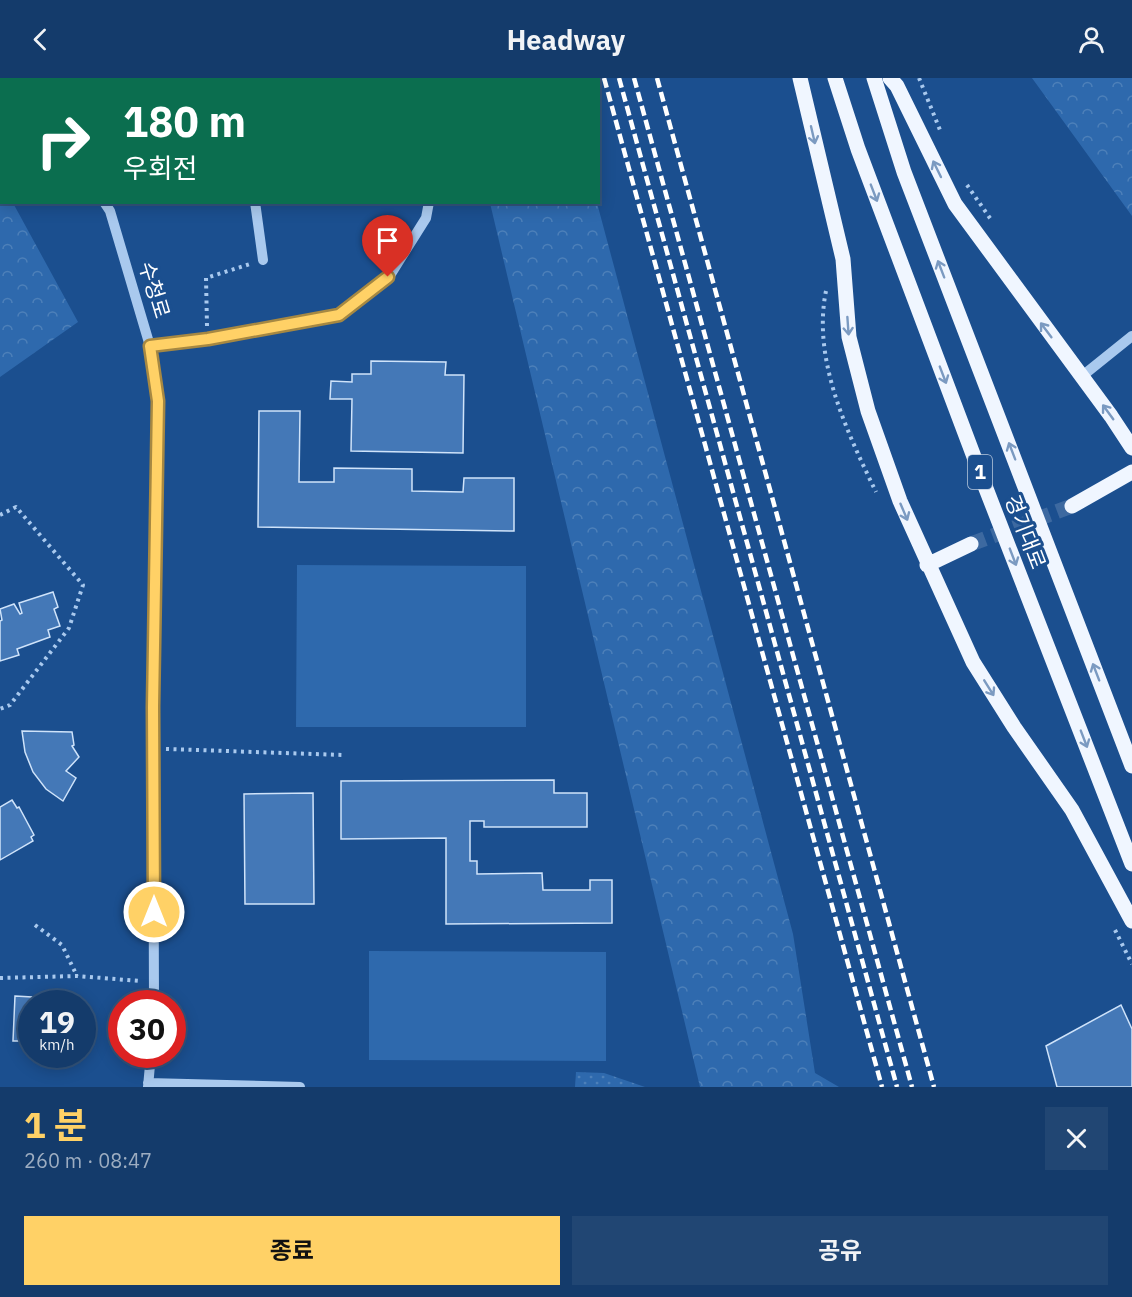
<!DOCTYPE html>
<html lang="ko">
<meta charset="utf-8">
<style>
body{margin:0;font-family:"IBM Plex Sans","Noto Sans KR",sans-serif;background:#214673;color:#f1f3f6;height:100vh;display:flex;flex-direction:column;font-size:22px;white-space:nowrap}
*{box-sizing:border-box;margin:0}
p{font-size:20px;color:#9dadc1}
.icon{flex:none;width:33px;height:33px;fill:none;stroke:currentColor;stroke-width:2;stroke-linecap:round;stroke-linejoin:round}
.map{position:relative;height:1009px;overflow:hidden}
.drawer{display:flex;flex-direction:column;background:#143b6b;flex:1}
.drawer>*{flex:none}
.guide{position:absolute;left:0px;top:0px;width:600px;height:126px;box-shadow:0 3px 15px #0003,0 0 0 2px #33557e;background:#0b6e4f;color:#fff;overflow:hidden}
.speed{position:absolute;left:18px;top:912px;display:flex;gap:12px;font-size:30px;font-weight:700;text-align:center}
.speed>*{display:grid;place-content:center;width:78px;height:78px;border-radius:50%;background:#143b6b;box-shadow:0 3px 15px #0003,0 0 0 2px #33557e;line-height:1}
.speed small{font-size:15px;font-weight:400}
.speed .limit{border:9px solid #d22;background:#fff;color:#111}
.pin{position:absolute;display:grid;place-items:center;width:51px;height:51px;color:#fff;margin:-62px -26px;border-radius:50% 50% 50% 0;rotate:-45deg;box-shadow:0 0 6px #0007}
.pin .icon{rotate:45deg}
.me{position:absolute;width:66px;margin:-33px;rotate:0deg;stroke-linejoin:round;filter:drop-shadow(0 0 4px #0008)}
.turn{display:flex;align-items:center;gap:21px;height:126px;padding:0 24px;font-size:27px}
.turn .icon{width:78px;height:78px;stroke-width:2.5}
.turn b{display:block;font-size:42px;line-height:51px}
.round{display:grid;place-items:center;flex:none;width:63px;height:63px;border-radius:0px;background:#214673}
.summary{display:flex;align-items:center;justify-content:space-between;height:102px;padding:0 24px}
h1{font-size:36px;font-weight:700;line-height:45px;color:#ffd166}
.button{display:flex;gap:12px;margin-top:auto;padding:12px 24px}
.button a{flex:1;height:69px;border-radius:0px;background:#ffd166;color:#111;font-size:24px;font-weight:700;line-height:69px;text-align:center}
.button a+a{background:#214673;color:#f1f3f6}
header{display:flex;justify-content:space-between;align-items:center;height:78px;padding:0 24px;background:#143b6b;font-size:27px;font-weight:700}
.map>svg:first-child{display:block}
.grass{fill:url(#grass-dots)}
.forest{fill:url(#forest-crowns)}
.garden{fill:#2e69ad}
.building{fill:#4478b7;stroke:#cfe3fa;stroke-width:1.5}
.lines{fill:none;stroke-linecap:round;stroke-linejoin:round}
.major-tunnel{stroke:#3d69a0;stroke-width:15;stroke-dasharray:15 8;stroke-linecap:butt}
.path{stroke:#a9c9ee;stroke-width:4;stroke-dasharray:3 4.5;stroke-linecap:butt}
.minor{stroke:#a9c9ee;stroke-width:10}
.major{stroke:#f0f6ff;stroke-width:15}
.rail{stroke:#fff;stroke-width:4.5;stroke-dasharray:10 4.5;stroke-linecap:butt}
.oneway{stroke:#7b9ac1}
.route-casing{stroke:#a68842;stroke-width:15}
.route{stroke:#ffd166;stroke-width:10}
.labels{text-anchor:middle;stroke-width:6;stroke-linejoin:round;paint-order:stroke}
.shield{fill:#1b4f8f;stroke:#bbcadd;stroke-width:1.5}
.shield-label{font-size:20px;font-weight:bold;fill:#fff}
.street-label{font-size:21px;fill:#fff;stroke:#1b4f8f}
</style>
<header><svg class="icon" aria-label="back" viewBox="0 0 24 24"><path d="M15 5l-7 7 7 7"/></svg>Headway<svg class="icon" aria-label="person" viewBox="0 0 24 24"><circle cx="12" cy="8" r="4"/><path d="M4 21q1-7 8-7t8 7"/></svg></header>
<div class="map">
<svg width="1132" height="1009" viewBox="0 0 1132 1009">
<defs>
<pattern id="grass-dots" width="8" height="8" patternUnits="userSpaceOnUse" patternTransform="scale(1.5)"><rect width="8" height="8" fill="#2e69ad"/><path d="M2 2h.1M6 6h.1" fill="none" stroke="#4d80b9" stroke-width="1.8" stroke-linecap="round"/></pattern>
<pattern id="forest-crowns" width="20" height="18" patternUnits="userSpaceOnUse" patternTransform="scale(1.5)"><rect width="20" height="18" fill="#2e69ad"/><path d="M2 6a3 3 0 1 1 6 0M12 15a3 3 0 1 1 6 0" fill="none" stroke="#4d80b9"/></pattern>
</defs>
<rect width="100%" height="100%" fill="#1b4f8f"/>
<path class="grass" d="M576,994L604,995L645,1009H575Z"/>
<path class="forest" d="M460,0H564V1L461,2Z
M1032,0H1132V138Z
M0,100L2,124L13,125L78,244L0,299Z
M490,125H597L793,856L815,995L839,1009H700Z"/>
<path class="garden" d="M297,487L526,488V649H296Z
M369,873L606,874V983L369,982Z"/>
<path class="building" d="M371,283L446,284L445,297H464L463,375L351,373L352,321H330L331,303L352,304V296H371Z
M259,333H300L299,404H334V390L412,391V413L463,414L464,400H514V453L258,449Z
M53,514L58,529L54,531L60,548L48,552L50,559L17,571L19,577L0,583V543L2,542L0,531L14,526L20,536L22,535L19,525Z
M22,653L72,654L74,667L72,668L79,679L66,693L76,700L63,723L46,711L33,694L25,674Z
M554,702V715H587V749H484V743H470V783H477V796L542,795L543,812H590V802H612V845L446,846V760L341,761V703Z
M313,715L314,826H245L244,716Z
M12,722L17,730L19,729L34,757L31,759L33,763L0,782V729Z
M15,918L32,919V963H13Z
M1121,927L1132,951V1009H1057L1046,968Z"/>
<g class="lines">
<path class="major-tunnel" d="M971,466L1072,428"/>
<path class="path" d="M919,0L940,52
M967,107L992,143
M826,213C812,281 847,354 876,414
M207,248L206,200L250,186
M0,437L16,429L83,507L69,550L10,627L0,631
M166,671L344,677
M35,847L62,867L77,898
M1115,852L1132,886
M0,900L77,898L140,903"/>
<path class="minor" d="M10,0L12,2
M236,0L237,2
M428,0L429,2
M104,124L110,133L150,268L158,323L153,629L154,926
M255,124L263,182
M150,268L208,261L339,237L389,199L426,140L429,124
M1081,299L1132,258
M148,1005L300,1009
M148,1009L151,976"/>
<path class="major" d="M800,0L843,181L849,259L868,333L900,423L973,584L1014,649L1072,732L1132,843
M835,0L858,71L985,408L1132,786
M874,0L904,94L1132,688
M890,0L897,8L955,126L1111,338L1132,370
M1072,428L1132,394
M927,487L971,466"/>
<path class="rail" d="M604,0L882,1009
M619,0L897,1009
M634,0L912,1009
M657,0L934,1009"/>
</g>
<defs><path id="oneway-shaft" d="M-6 0H5M1.5-3L5.5 0L1.5 3" fill="none" stroke-width="1.6" stroke-linecap="round" stroke-linejoin="round" transform="scale(1.5)"/></defs>
<g class="oneway">
<use href="#oneway-shaft" transform="translate(813 57) rotate(77)"/>
<use href="#oneway-shaft" transform="translate(937 91) rotate(-116)"/>
<use href="#oneway-shaft" transform="translate(874 115) rotate(69)"/>
<use href="#oneway-shaft" transform="translate(941 191) rotate(-111)"/>
<use href="#oneway-shaft" transform="translate(848 248) rotate(86)"/>
<use href="#oneway-shaft" transform="translate(1046 252) rotate(-127)"/>
<use href="#oneway-shaft" transform="translate(943 297) rotate(69)"/>
<use href="#oneway-shaft" transform="translate(1108 334) rotate(-126)"/>
<use href="#oneway-shaft" transform="translate(1012 373) rotate(-111)"/>
<use href="#oneway-shaft" transform="translate(904 434) rotate(67)"/>
<use href="#oneway-shaft" transform="translate(1013 479) rotate(69)"/>
<use href="#oneway-shaft" transform="translate(1096 594) rotate(-111)"/>
<use href="#oneway-shaft" transform="translate(989 610) rotate(58)"/>
<use href="#oneway-shaft" transform="translate(1084 661) rotate(69)"/>
</g>
<g class="lines">
<g class="route-casing">
<path id="route" d="M154,834L153,629L158,323L150,268L208,261L339,237L388,199"/>
</g>
<use href="#route" class="route"/>
</g>
<g class="labels">
<rect class="shield" x="968" y="377" width="24" height="34" rx="4.5"/>
<g class="shield-label">
<text x="980" y="401">1</text>
</g>
<g class="street-label">
<text transform="translate(154 212) rotate(73)" y="7">수청로</text>
<text transform="translate(1025 454) rotate(69)" y="7">경기대로</text>
</g>
</g>
</svg>
<div class="speed"><div>19<small>km/h</small></div><div class="limit">30</div></div>
<div class="pin" style="left:388px;top:199px;background:#d93025"><svg class="icon" aria-label="arrive" viewBox="0 0 24 24"><path d="M6 21V4h12l-3 4 3 4H6"/></svg></div>
<svg class="me" style="left:154px;top:834px" viewBox="-20 -20 40 40"><circle r="17" fill="#ffd166" stroke="#fff" stroke-width="3"/><path d="M0-11L8 9 0 5-8 9z" fill="#fff"/></svg>
<div class="guide">
<div class="turn"><svg class="icon" aria-label="right" viewBox="0 0 24 24"><path d="M7 20v-9h11M14 6l5 5-5 5"/></svg><div><b>180 m</b>우회전</div></div>
</div>
</div>
<section class="drawer">
<div class="summary"><div><h1>1 분</h1><p>260 m · 08:47</p></div><a class="round"><svg class="icon" aria-label="close" viewBox="0 0 24 24"><path d="M6 6l12 12M18 6L6 18"/></svg></a></div>
<div class="button"><a>종료</a><a>공유</a></div>
</section>
